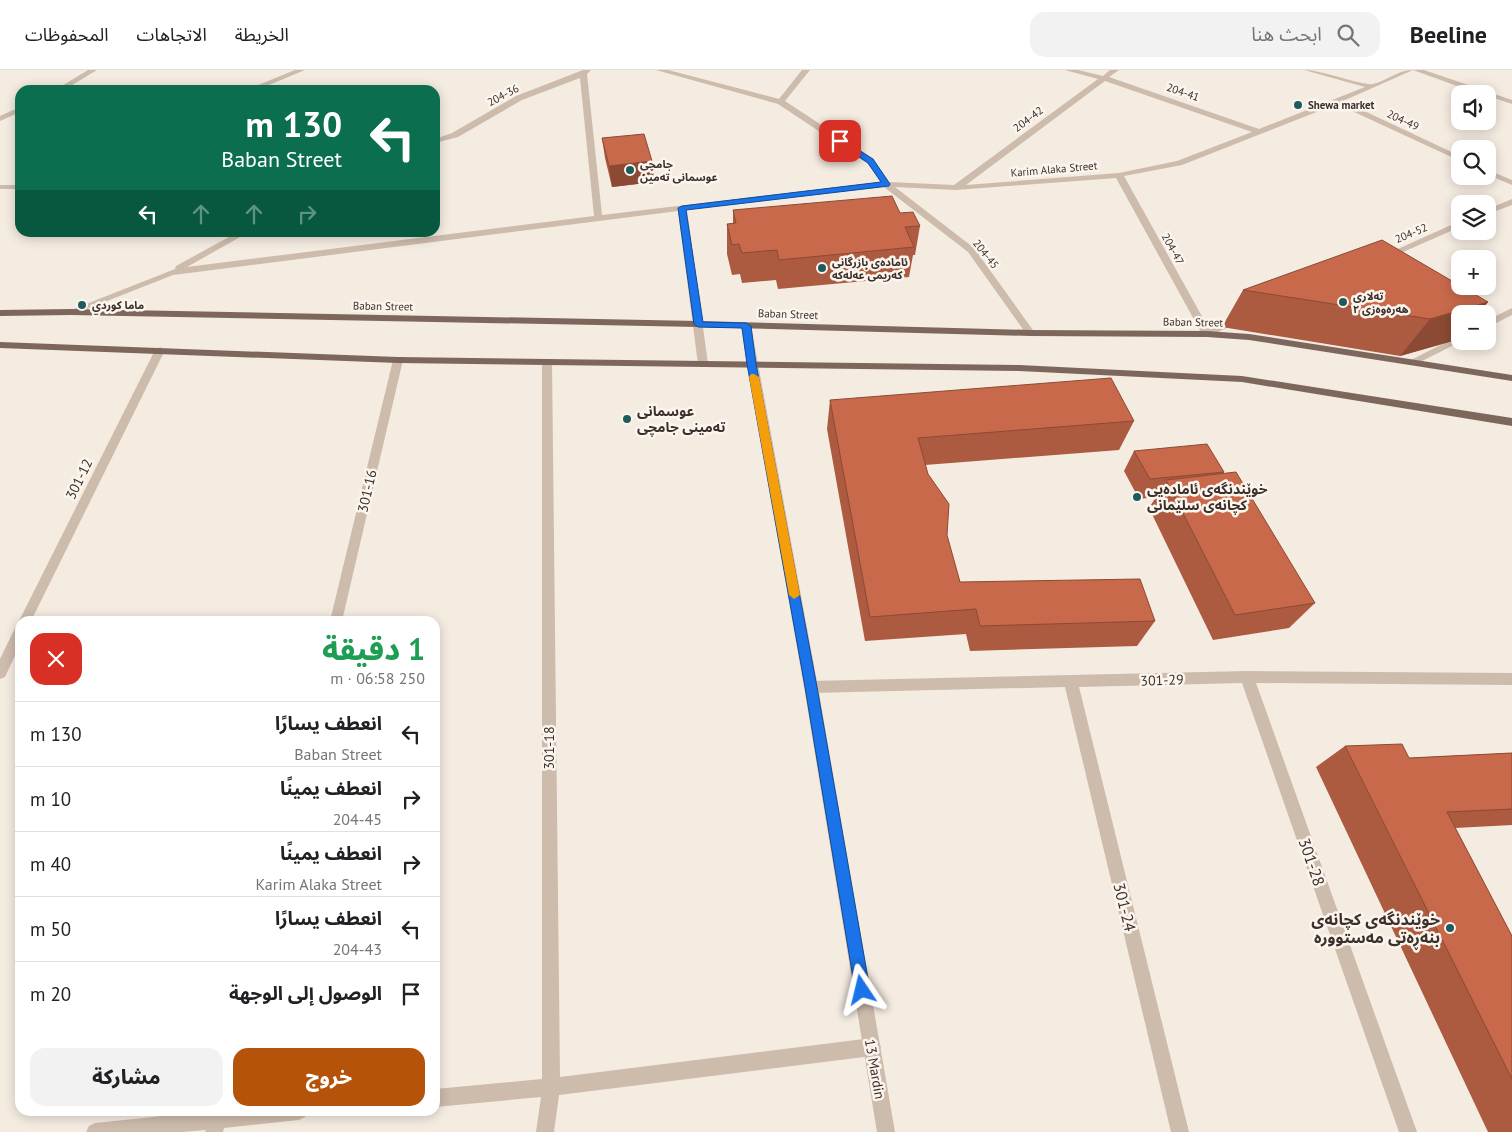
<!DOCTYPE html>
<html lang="ar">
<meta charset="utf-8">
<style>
body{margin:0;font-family:"PT Sans","Noto Sans Arabic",sans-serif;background:#f2f2f2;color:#202124;direction:rtl;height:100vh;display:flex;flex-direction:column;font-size:19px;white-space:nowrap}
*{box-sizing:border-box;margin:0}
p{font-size:16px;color:#757577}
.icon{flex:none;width:28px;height:28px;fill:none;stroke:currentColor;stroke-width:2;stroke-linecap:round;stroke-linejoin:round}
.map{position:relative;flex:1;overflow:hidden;direction:ltr}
.drawer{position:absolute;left:15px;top:546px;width:425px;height:500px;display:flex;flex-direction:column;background:#fff;border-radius:15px;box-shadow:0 2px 12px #0003;direction:rtl}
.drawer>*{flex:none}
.guide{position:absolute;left:15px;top:15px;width:425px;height:152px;border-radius:15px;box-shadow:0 2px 12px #0003;direction:rtl;background:#0b6e4f;color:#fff;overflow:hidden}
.fabs{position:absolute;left:1451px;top:15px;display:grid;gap:10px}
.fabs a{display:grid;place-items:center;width:45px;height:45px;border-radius:10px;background:#fff;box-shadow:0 2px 12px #0003;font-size:25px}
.pin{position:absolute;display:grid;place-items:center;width:42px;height:42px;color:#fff;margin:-21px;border-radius:10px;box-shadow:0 2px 8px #0006}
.me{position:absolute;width:55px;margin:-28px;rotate:350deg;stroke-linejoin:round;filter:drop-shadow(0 0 4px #0008)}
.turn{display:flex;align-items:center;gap:18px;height:105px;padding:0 15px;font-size:22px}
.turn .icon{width:65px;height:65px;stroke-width:2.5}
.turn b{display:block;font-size:35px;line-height:42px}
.lanes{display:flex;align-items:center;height:48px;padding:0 15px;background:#0003;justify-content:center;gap:25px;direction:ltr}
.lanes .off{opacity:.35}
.round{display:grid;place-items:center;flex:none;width:52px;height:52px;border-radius:15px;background:#f2f2f2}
.headline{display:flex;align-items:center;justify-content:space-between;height:85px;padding:0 15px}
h1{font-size:30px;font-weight:800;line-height:38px;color:#1e9e55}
.primary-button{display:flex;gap:10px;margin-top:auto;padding:10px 15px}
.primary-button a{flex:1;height:58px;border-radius:15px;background:#b45309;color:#fff;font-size:20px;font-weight:800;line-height:58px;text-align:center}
.primary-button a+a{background:#f2f2f2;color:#202124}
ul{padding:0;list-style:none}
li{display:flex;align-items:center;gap:15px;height:65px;padding:0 15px;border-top:1px solid #e0e0e0}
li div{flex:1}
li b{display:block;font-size:19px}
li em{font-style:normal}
header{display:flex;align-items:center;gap:30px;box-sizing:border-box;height:70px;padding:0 25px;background:#fff;border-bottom:1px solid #e0e0e0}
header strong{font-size:24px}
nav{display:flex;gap:28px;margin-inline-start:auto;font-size:18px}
.search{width:350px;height:45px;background:#f2f2f2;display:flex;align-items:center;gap:12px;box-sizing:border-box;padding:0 18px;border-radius:15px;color:#757577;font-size:19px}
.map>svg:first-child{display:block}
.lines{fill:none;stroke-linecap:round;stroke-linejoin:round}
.minor{fill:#cdbbac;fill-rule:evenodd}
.tertiary{fill:#cdbbac;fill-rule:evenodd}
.primary{fill:#7d675c;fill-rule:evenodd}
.wall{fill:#ac5a40}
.shaded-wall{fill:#8c4a34}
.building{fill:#c8694b;stroke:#8c4a34}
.route{fill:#1a73e8;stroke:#114b97}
.slow{fill:#f59e0b}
.poi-dot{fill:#1f5a5e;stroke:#fbf5ee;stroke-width:2}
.labels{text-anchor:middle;stroke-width:5;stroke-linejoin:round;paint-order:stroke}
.far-street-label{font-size:11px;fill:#3b302b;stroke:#fbf5ee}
.far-poi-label{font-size:11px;font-weight:bold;fill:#3b302b;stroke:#fbf5ee;text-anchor:start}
.poi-label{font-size:14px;font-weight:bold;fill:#3b302b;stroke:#fbf5ee;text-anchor:start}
.street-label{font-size:14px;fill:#3b302b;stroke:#fbf5ee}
.near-street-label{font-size:16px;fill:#3b302b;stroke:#fbf5ee}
.near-poi-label{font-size:16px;font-weight:bold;fill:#3b302b;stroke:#fbf5ee;text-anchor:end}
</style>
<header>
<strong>Beeline</strong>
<div class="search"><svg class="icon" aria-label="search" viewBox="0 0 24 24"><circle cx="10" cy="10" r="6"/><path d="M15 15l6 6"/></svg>ابحث هنا</div>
<nav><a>الخريطة</a><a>الاتجاهات</a><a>المحفوظات</a></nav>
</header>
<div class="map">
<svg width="1512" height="1062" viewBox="0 0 1512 1062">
<rect width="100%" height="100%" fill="#f4ebe1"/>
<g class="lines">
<path class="minor" d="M88,0H97L64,20H55Z
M295,0H305L257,20H246Z
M583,0H591L587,4L602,145L881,112L867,93L778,34L656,0H668L779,29L802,0H810L785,31L873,89L889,112L954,115L1098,9L1065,0H1078L1103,6L1110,0H1119L1109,7L1259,59L1365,17L1304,0C1322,0 1363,16 1373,14C1387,11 1397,0 1413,0L1343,31L1460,86V91L1337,34L1182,95L1124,106L1209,259L1237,248L1242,251L1207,267L1202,264L1116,108L956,120L895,117L974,178L1035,263L1030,266L1027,265L968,182L884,117L687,140L708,294L703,297L698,294L678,141L173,205L74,244H68L66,242L175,199L176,196L238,162H249L187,197L594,146L580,8L522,30L458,67L435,73V69L452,63L516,26ZM1105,11L1252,62L1177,91L1119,103L966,115Z
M1413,0H1424L1512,30V34L1488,26V24H1479Z
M20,37V42L0,51V46Z
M1488,100L1512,110V115L1488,105Z
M0,115H20V119H0Z
M1512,129V135L1488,144V139Z
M1460,151V157L1387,189H1381L1380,187Z
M1512,238V245L1488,257V250Z
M1460,265L1462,271L1416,294H1408L1407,292Z
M160,277L165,280L31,551H20V554L19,551L21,547L155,280Z
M398,287L403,290L342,551H330L393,290Z
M547,290L552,293L560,1007L872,968L878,971L881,977L878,983L872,986L559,1025L554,1062H536L541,1027L435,1037V1019L542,1009V293Z
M20,557V575L5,607L0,609V589L15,558Z
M1247,601L1512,603V615L1256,613L1417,1062H1399L1242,613L1079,617L1189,1062H1171L1065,617L811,623L806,621L804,617L806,613L811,611Z
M210,1041H308L305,1047L299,1050L224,1058L223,1062H205L206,1060L182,1062H86L89,1056L95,1053Z"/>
<path class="tertiary" d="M746,253L751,256L818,617L895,1062H877L804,617L747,294L741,256Z"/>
<path class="primary" d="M71,239L698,251L1030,260L1207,261L1249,264L1512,305V311L1249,270L1207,267L1030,266L698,257L71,245L0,246V240Z
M0,272L398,287L1019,295L1242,306L1512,348V356L1242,312L1019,301L398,293L0,278Z"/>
</g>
<path class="wall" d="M602,68L652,91L654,112L612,117L605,88Z
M733,140L920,156L915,185H913L909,207L778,219L776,210L742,213L740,204L732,205L727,184V154H733Z
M1243,220L1488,232L1478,244H1460V265L1456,270L1400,286L1222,257Z
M830,330L1134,351L1119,380L925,395L960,512L1155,551L1137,576L970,581L966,564L865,571L827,359Z
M1134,381L1224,402V403L1315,533L1289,558L1213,570L1149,438L1156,427L1139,429L1124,401Z
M1345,676L1409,688L1512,683V755L1455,758L1512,866V1062H1488L1316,697Z"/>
<path class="shaded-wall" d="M652,91L654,112L612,117L609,96Z
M1488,232L1478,244H1460V265L1456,270L1400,286L1430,249Z"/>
<path class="building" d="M644,64L652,91L609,96L602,68Z
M892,126L900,143L913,142L920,156L905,157L914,177L779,190L777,180L742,183L739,174L732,175L727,154L736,153L733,140Z
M1382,170L1488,232L1430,249L1243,220Z
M1111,308L1134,351L918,368L928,404L949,434L947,465L960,512L1140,509L1155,551L980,556L976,539L870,547L830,330Z
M1207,374L1224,402L1150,409L1134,381Z
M1236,402L1315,533L1235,545L1166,410Z
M1402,674L1409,688L1512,683V739L1447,742L1512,866V1009L1345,676Z"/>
<path class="route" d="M838,70H843L873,89L890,114L889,116L686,140L703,252L746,253L751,256L756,294L817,617L870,920L868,925L862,928L857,925L855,920L805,617L747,294L742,258L698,257L694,254L678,138L682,136L881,112L868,93L838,73Z"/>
<path class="slow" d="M751,304H754L759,307L800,525L794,529L789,525L749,307Z"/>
<g class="poi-dot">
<circle cx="1298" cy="35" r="5"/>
<circle cx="630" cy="100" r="5"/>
<circle cx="822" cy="198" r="5"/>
<circle cx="1343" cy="232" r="5"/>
<circle cx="82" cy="235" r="5"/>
<circle cx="627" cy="349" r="5"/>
<circle cx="1137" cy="427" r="5"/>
<circle cx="1450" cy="858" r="5"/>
</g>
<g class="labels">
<g class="far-street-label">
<text transform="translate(1183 22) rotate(19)" y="4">204-41</text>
<text transform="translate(503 25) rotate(-28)" y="4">204-36</text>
<text transform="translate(1028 49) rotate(-37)" y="4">204-42</text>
<text transform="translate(1403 50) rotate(25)" y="4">204-49</text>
<text transform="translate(1054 99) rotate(-5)" y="4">Karim Alaka Street</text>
<text transform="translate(1411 163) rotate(-23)" y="4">204-52</text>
<text transform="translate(1173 179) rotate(61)" y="4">204-47</text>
<text transform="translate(986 184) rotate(51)" y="4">204-45</text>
<text transform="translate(383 236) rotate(1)" y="4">Baban Street</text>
<text transform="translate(788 244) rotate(2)" y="4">Baban Street</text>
<text transform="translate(1193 252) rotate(1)" y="4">Baban Street</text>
</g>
<g class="far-poi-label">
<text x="1308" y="39">Shewa market</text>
<text x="640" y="98">جامچی<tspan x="640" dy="13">عوسمانی تەمین</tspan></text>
<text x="832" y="196">ئامادەی بازرگانی<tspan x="832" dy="13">کەریمی عەلەکە</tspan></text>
<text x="1353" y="230">تەلاری<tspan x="1353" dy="13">هەرەوەزی ٢</tspan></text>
<text x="92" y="239">ماما كوردي</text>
</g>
<g class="poi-label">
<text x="637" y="346">عوسمانی<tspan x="637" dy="16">تەمینی جامچی</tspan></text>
<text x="1147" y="424">خوێندنگەی ئامادەیی<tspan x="1147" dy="16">کچانەی سلێمانی</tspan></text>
</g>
<g class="street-label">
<text transform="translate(79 409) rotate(-64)" y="5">301-12</text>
<text transform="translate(367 421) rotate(-77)" y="5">301-16</text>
<text transform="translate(1162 610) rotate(-2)" y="5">301-29</text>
<text transform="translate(549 678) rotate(-90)" y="5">301-18</text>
<text transform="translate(875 999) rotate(80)" y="5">13 Mardin</text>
</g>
<g class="near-street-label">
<text transform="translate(1312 792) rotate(71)" y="6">301-28</text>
<text transform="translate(1125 837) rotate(76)" y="6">301-24</text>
</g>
<g class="near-poi-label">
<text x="1440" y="855">خوێندنگەی کچانەی<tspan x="1440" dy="18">بنەڕەتی مەستوورە</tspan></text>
</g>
</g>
</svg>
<div class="fabs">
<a><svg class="icon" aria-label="sound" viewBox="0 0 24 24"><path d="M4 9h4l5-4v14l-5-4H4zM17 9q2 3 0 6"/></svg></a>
<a><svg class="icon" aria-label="search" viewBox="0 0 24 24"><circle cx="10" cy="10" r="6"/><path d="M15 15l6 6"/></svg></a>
<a><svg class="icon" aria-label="layers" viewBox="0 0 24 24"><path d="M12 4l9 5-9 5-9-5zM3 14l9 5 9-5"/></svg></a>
<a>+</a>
<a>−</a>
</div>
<div class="pin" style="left:840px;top:71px;background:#d93025"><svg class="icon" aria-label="arrive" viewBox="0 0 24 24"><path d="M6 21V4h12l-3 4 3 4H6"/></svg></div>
<svg class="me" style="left:862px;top:920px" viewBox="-20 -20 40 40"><path d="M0-17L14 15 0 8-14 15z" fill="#1a73e8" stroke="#fff" stroke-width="4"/></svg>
<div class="guide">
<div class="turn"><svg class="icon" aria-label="left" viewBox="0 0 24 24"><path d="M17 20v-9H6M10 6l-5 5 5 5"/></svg><div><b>130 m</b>Baban Street</div></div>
<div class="lanes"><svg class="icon" aria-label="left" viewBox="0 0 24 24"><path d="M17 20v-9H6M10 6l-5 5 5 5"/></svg><svg class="icon off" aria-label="ahead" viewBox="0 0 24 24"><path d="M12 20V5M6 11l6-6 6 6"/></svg><svg class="icon off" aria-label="ahead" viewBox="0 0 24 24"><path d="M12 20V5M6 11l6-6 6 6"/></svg><svg class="icon off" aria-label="right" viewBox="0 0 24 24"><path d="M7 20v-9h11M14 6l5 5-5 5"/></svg></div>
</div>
<section class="drawer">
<div class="headline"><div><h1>1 دقيقة</h1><p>250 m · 06:58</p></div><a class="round" style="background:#d93025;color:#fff"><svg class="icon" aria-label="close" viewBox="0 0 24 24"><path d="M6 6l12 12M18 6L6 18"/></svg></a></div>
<ul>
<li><svg class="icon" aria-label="left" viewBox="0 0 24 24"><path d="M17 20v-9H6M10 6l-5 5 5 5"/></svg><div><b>انعطف يسارًا</b><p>Baban Street</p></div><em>130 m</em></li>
<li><svg class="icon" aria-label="right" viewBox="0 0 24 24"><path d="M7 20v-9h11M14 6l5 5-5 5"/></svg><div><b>انعطف يمينًا</b><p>204-45</p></div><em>10 m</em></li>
<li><svg class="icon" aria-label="right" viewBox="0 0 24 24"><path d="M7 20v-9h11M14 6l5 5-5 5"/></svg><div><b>انعطف يمينًا</b><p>Karim Alaka Street</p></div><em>40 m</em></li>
<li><svg class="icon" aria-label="left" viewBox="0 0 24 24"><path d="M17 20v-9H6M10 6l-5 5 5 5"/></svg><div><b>انعطف يسارًا</b><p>204-43</p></div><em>50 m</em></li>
<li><svg class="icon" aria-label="arrive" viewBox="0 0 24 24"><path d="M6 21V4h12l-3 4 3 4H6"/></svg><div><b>الوصول إلى الوجهة</b></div><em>20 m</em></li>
</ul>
<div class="primary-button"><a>خروج</a><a>مشاركة</a></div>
</section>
</div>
